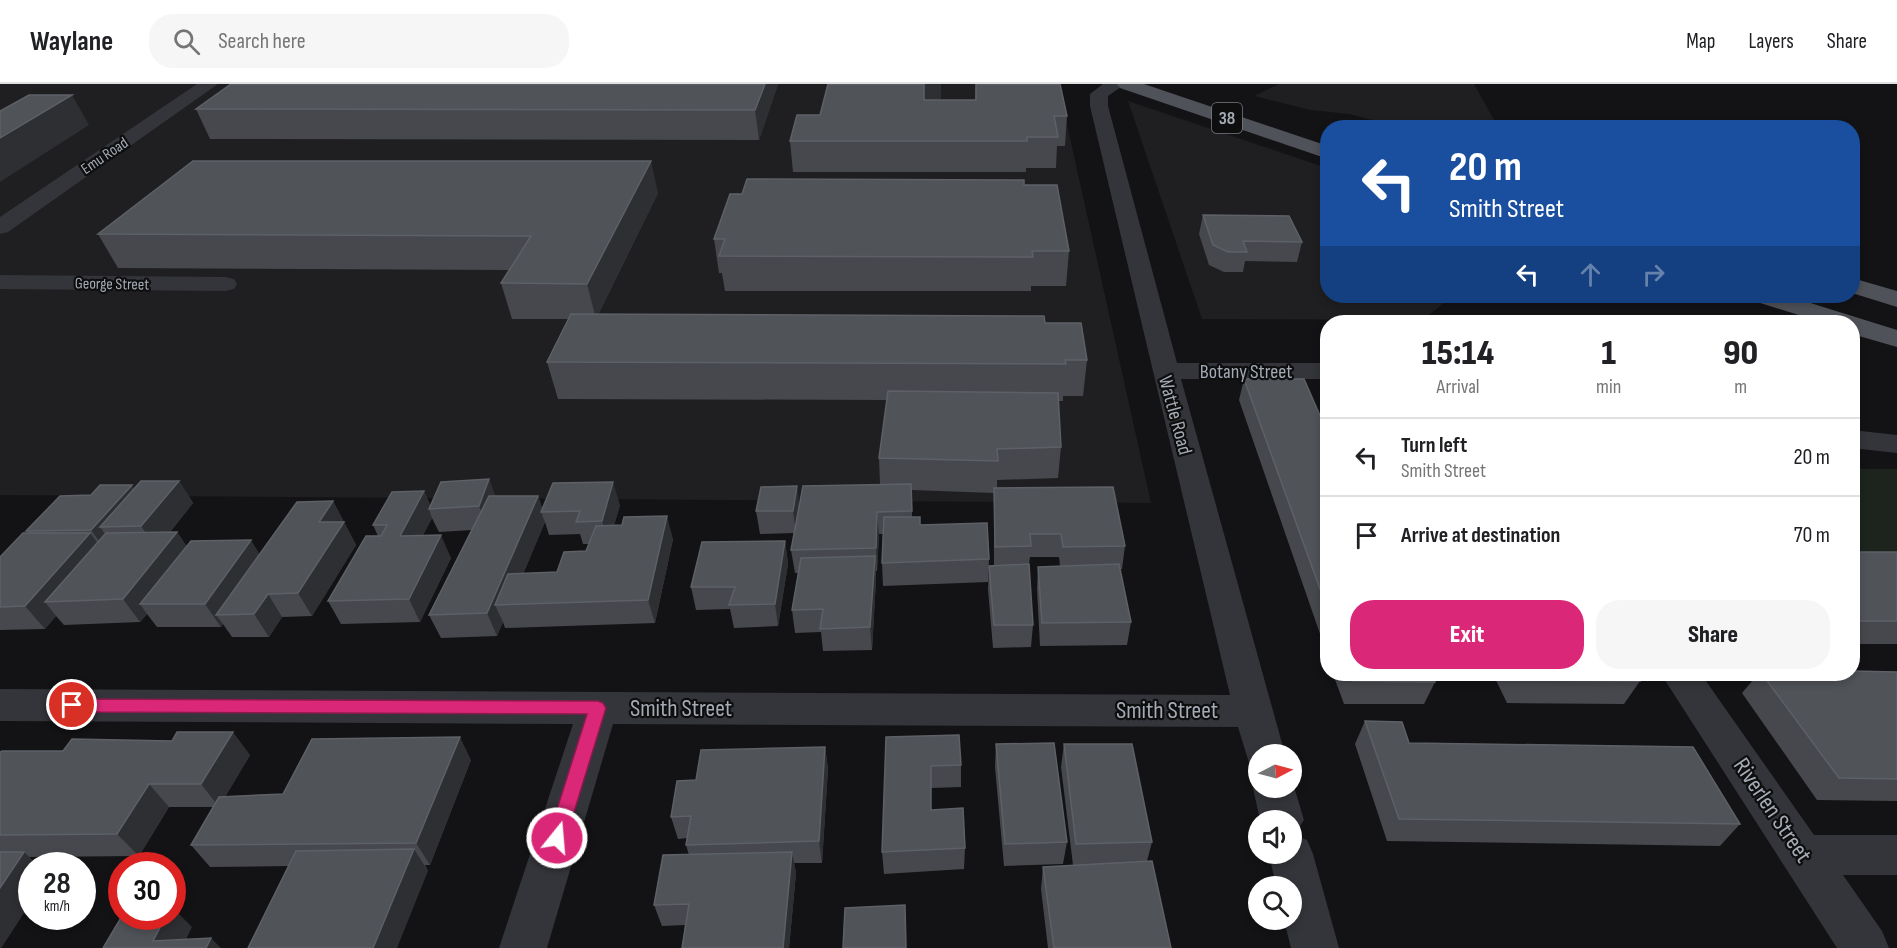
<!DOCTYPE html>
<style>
body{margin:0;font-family:"Sofia Sans Condensed",sans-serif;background:#f6f6f6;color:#202124;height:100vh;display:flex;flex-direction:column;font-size:22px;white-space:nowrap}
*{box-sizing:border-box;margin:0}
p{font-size:20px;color:#757577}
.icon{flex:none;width:33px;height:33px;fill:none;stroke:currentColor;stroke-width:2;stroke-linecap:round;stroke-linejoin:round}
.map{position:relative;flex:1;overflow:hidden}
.panel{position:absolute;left:1320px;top:231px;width:540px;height:366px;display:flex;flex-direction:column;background:#fff;border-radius:24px;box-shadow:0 3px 9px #0003}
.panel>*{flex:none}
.banner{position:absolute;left:1320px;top:36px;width:540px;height:183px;border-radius:24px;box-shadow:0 3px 9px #0003;background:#1a4fa0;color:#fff;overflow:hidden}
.needle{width:39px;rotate:84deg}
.controls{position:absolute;left:1248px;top:660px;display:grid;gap:12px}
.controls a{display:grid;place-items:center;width:54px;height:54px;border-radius:50%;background:#fff;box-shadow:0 3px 9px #0003;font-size:30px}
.speed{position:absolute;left:18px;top:768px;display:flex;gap:12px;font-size:30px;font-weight:700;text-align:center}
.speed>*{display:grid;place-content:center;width:78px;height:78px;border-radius:50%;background:#fff;box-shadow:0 3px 9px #0003;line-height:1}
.speed small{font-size:15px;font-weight:400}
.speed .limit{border:9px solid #d22;background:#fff;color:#111}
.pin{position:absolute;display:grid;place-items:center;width:51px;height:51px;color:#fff;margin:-26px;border:3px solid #fff;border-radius:50%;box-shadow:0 2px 6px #0007}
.me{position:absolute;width:66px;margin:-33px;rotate:17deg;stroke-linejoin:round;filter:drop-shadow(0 0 4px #0008)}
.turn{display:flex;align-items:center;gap:21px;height:126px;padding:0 30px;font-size:27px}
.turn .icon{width:78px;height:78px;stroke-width:2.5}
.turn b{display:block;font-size:42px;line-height:51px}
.lanes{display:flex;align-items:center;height:57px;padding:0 30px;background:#0003;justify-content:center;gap:30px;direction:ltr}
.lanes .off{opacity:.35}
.eta{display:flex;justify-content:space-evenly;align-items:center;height:102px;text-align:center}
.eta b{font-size:36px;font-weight:800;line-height:42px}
.primary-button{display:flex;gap:12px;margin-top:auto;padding:12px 30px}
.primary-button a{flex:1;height:69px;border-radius:24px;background:#db2777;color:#fff;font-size:24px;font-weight:800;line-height:69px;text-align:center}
.primary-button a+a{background:#f6f6f6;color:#202124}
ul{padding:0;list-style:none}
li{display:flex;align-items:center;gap:18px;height:78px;padding:0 30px;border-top:2px solid #e0e0e0}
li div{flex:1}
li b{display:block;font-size:22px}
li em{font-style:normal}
header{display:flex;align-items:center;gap:36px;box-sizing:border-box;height:84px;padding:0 30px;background:#fff;border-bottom:2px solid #e0e0e0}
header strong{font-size:28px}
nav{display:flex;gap:33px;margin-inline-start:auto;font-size:21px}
.search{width:420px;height:54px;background:#f6f6f6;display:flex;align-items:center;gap:15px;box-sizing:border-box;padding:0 21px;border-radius:24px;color:#757577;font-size:22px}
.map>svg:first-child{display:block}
.built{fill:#1f1f21}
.green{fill:#1d241d}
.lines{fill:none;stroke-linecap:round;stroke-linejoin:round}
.street{fill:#34353a;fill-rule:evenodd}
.primary{fill:#505259;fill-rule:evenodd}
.wall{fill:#46484d;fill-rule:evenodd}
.shaded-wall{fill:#2d2f32}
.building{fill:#505358;stroke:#5d6167;stroke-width:1.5}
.route{fill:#db2777;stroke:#8e194d;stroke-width:1.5}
.labels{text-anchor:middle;stroke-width:4.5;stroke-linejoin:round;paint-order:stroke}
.far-street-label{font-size:16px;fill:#a4abb5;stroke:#0e0e0f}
.shield{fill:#0e0e0f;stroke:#777c83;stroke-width:1.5}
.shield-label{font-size:18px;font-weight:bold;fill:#a4abb5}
.street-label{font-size:20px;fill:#a4abb5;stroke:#0e0e0f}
.near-street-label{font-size:24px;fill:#a4abb5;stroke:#0e0e0f}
</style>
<header>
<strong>Waylane</strong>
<div class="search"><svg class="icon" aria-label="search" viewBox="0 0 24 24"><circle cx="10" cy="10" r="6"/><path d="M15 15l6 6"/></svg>Search here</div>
<nav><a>Map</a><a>Layers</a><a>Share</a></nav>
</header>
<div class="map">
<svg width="1897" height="864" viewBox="0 0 1897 864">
<rect width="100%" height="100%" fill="#131315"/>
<path class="built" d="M0,0H1058L1151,419L0,411Z
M1279,0H1474L1498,43H1401L1349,30L1310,26L1254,12Z
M1128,17L1327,84L1328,212H1452L1423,236L1202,235Z"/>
<path class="green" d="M1852,381L1862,385H1897V470L1853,469Z"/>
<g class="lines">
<path class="street" d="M197,0H218L8,148L0,150V133Z
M1103,0H1125L1108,12V22L1177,279H1328V295H1181L1285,670H1258V685L1250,682L1238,643L613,640L547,864H499L573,640L0,637V605L1230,611L1090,22V10Z
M0,191L225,193L234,195L237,200L234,205L225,207L0,205Z
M1852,346L1897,351V369L1852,364Z
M1661,590H1701L1814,751H1897V791H1843L1882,847L1889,864H1837Z
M1258,692V704H1292V696L1304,736L1294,751L1307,756L1313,770L1339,864H1291L1284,836H1292V802H1276L1269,770H1292V736H1260L1253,704Z"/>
<path class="primary" d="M1117,0H1144L1328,62V75L1120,4Z
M1852,194L1897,207V223L1852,209Z
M1751,212H1788L1897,246V263L1852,250V238H1821L1754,217Z"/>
</g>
<path class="wall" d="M778,0L759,56L210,55L196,25Z
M976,0L1067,32L1065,62H1057L1056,84H1026V88H793L790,57L820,31L941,15L935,16H975Z
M1024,101L1069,167L1066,202H1031V207H725L722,189H719L714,155Z
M658,109L598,231L1045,239L1087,276L1083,312H1063V317H1058L1061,363L1058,394L997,396V404L1125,462L1122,485H1120L1131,538L1127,561L1040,562L1037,505L1038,483L1060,482L1059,473H1030L1029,480L1033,541L1031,563L993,564L988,505L989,482H994V409L912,406V433L920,441L989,475L988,498L883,502L882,479L884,450H879L877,487H876V495L872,566L823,567L821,548L795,549L792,526L798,489H795L791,466L794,449L760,450L756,427L799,421L880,400L879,374L887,316L558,315L547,278L569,235H512L501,199L509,186L118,184L98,150Z
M1203,131L1302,158L1297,178L1245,177L1243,188H1224L1209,181L1199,150Z
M1244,295L1328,350V573L1239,316Z
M489,395L495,412H538L542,424L620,421L614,441L673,455L655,539L505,544L503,538L497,552L441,554L429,531L472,446L439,448L432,434L423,451L451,474L420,538L341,540L328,517L378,452L373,441L424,407L430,421ZM545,438L549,451L580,450L583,460H589L586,467L557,488L523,490Z
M179,397L193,419L170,448H177L187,463L260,470L333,417L356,461L312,532L282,533L269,553H232L223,540L221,543H157L147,530L140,538L64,541L56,532L45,545L0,546V473L28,449L26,447L91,411L134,405Z
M785,457L788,480L778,542L734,544L730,525L696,526L691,503Z
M1852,468H1897V560H1852Z
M1897,588V717L1817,716L1742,609L1758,590H1852Z
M1333,590H1431L1435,598L1424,620H1344Z
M1493,590H1635L1640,597L1624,620L1507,619Z
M1365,637L1409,659L1740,740L1720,762L1387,757L1355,660Z
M886,653L961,681V703L931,704V726L965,764L964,785L884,790L882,768Z
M996,660L1067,758L1063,780L1004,782L995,683Z
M1064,660L1152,758L1147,777L1171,864H1048L1041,805L1043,783L1073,781L1061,683Z
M825,663L828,685L822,779H794L796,789L789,864H682L685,841L662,842L654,821L689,771L686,761L687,754L678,755L671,733L696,696Z
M0,668L250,671L225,713L283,710L471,676L430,781H425L428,787L289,782L210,783L191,761L213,723H169L139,772L29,773L32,782V816L1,864H0Z"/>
<path class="shaded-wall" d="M765,0H778L759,56L755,26Z
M924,0H941V15L925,19L924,16Z
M72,11L89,41L0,98V54Z
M651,77L658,109L596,235L587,200Z
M489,395L497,418L488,445L479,422Z
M179,397L193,419L157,465L141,442Z
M613,398L620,421L609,460L602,437Z
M132,401L147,424L100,443L114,462L108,469L91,446Z
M797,402L800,425L796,449L793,427Z
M424,407L432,425H429L432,434L411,475L400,452Z
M538,412L544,428H541L545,438L510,520L495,521L503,538L497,552L487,529Z
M333,417L356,461L312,532L298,509L319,438Z
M877,428L879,450L877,487L876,464Z
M667,432L673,455L655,539L648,516Z
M177,448L192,471L140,520L147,530L140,538L123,515Z
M90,449L107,471L45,518L56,532L45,545L25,522Z
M441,451L451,474L420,538L409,515Z
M251,456L265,479L216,531L223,540L221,543L205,520Z
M785,457L788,480L778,542L775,520Z
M875,472L876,495L872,566L870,543Z
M268,510L282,533L269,553L254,530Z
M233,648L250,671L219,723L201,700Z
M460,653L471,676L430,781L416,759Z
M825,663L828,685L822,779L819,757Z
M149,700L169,723L139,772L117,750Z
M414,765L428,787L397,864H373Z
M24,768L39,782H32V816L1,864H0V804Z
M792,768L796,789L789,864H783Z
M172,823L192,843L182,864L153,857L166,832H172Z
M211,854L221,864H206Z"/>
<path class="building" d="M231,0H765L755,26L196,25Z
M828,0H924V16H976V0H1060L1067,32H1054L1058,53H1027V57H790L797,31H820Z
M29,11H72L0,54V27Z
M193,77H651L587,200L501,199L531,152L98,150Z
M747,95L1024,96V101H1057L1069,167H1032L1033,173L719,172L725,155H714L730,110H742Z
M1203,131L1289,132L1302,158L1243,157L1247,168H1228L1213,161Z
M571,230L1044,232L1045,239H1081L1087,276H1065L1066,280L547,278Z
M1244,295H1304L1328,350V527Z
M888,307L1058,309L1061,363L997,365L998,377L879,374Z
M489,395L479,422L429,425L441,398Z
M141,397H179L141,442L100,443Z
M613,398L602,437L576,438L580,427L541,428L553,399Z
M911,400L912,427L877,428L876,464L791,466L803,402Z
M100,401H132L91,446L26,447L60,412L91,411Z
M797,402L793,427H756L761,403Z
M1113,403L1125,462L1063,463L1061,450H1030L1031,462L995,463L994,404Z
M424,407L400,452L441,451L409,515L328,517L366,452H381L387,441H373L392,408Z
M489,412H538L487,529L429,531Z
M333,417L319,438H344L298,509L268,510L254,530L216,531L297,418Z
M667,432L648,516L495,521L508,490L557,488L564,468L586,467L596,442L622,441L624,433Z
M884,433H920V441L987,439L989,475L882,479Z
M177,448L123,515L45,518L106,449Z
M23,449H90L25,522L0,523V473Z
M251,456L205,520H140L191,457Z
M785,457L775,520L729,521L735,503H691L702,458Z
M1852,468H1897V537H1852Z
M875,472L870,543L820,545L823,525L792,526L801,474Z
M1029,480L1033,541H994L989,482Z
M1119,480L1131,538L1042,539L1038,483Z
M1852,587L1897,588V695L1839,694L1762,590H1852Z
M1350,590H1431L1435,598L1353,597Z
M1517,590H1635L1640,597L1520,596Z
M1365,637L1402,638L1409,659L1693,663L1740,740L1399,735Z
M177,648H233L201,700H149L117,750L0,751V668L2,667H63L72,655L172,657Z
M959,651L961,681L931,682V726L963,724L965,764L882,768L886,653Z
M460,653L416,759L191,761L219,713L283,710L312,655Z
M1054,659L1067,758L1005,760L996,660Z
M1064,660H1132L1152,758L1076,760Z
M825,663L819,757L686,761L691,732L671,733L677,697L696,696L701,666Z
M414,765L373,864H248L296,767Z
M0,768H24L0,804Z
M792,768L783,864H682L689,820L654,821L663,771Z
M1152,777L1171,864H1054L1043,783Z
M905,821L906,864H843L845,824Z
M122,832H166L153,857L211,854L206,864H103Z"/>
<path class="route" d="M72,615L598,617L603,619L606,624L566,754L564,760L557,762L551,760L548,754L587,630L72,628L66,626L64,621L66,616Z"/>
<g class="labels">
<g class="far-street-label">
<text transform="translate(104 71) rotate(-34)" y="6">Emu Road</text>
<text transform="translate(112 199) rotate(1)" y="6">George Street</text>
</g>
<rect class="shield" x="1212" y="19" width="30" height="30" rx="4.5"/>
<g class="shield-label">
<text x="1227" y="40">38</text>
</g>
<g class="street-label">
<text x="1246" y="294">Botany Street</text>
<text transform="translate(1176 331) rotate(75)" y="7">Wattle Road</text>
</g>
<g class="near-street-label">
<text x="681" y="632">Smith Street</text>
<text x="1167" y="634">Smith Street</text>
<text transform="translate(1773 726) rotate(56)" y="8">Riverlen Street</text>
</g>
</g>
</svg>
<div class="controls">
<a><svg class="needle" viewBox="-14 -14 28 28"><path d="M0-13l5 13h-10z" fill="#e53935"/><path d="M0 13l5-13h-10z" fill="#757577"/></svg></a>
<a><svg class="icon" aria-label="sound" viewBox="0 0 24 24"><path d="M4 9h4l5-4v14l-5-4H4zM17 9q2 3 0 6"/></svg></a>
<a><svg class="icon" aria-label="search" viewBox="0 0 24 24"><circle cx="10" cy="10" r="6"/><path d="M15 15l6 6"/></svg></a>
</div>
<div class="speed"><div>28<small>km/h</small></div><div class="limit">30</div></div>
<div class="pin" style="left:72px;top:621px;background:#d93025"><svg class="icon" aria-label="arrive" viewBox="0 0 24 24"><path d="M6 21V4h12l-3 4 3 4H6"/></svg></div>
<svg class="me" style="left:557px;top:754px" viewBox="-20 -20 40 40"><circle r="17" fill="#db2777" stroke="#fff" stroke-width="3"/><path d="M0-11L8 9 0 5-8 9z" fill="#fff"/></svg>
<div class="banner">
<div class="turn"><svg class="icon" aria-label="left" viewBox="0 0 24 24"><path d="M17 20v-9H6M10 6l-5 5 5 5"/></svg><div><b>20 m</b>Smith Street</div></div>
<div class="lanes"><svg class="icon" aria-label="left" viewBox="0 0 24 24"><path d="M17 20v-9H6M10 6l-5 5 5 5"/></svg><svg class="icon off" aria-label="ahead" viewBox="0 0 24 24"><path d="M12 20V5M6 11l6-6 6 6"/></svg><svg class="icon off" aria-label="right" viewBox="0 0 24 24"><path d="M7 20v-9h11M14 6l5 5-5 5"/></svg></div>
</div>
<section class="panel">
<div class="eta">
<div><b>15:14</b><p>Arrival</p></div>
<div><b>1</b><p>min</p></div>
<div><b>90</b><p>m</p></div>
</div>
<ul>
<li><svg class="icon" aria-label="left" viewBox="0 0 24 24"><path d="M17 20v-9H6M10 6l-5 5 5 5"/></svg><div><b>Turn left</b><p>Smith Street</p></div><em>20 m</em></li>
<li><svg class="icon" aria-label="arrive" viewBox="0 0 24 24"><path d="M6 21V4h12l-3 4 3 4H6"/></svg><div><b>Arrive at destination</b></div><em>70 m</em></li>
</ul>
<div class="primary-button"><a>Exit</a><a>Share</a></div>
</section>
</div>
